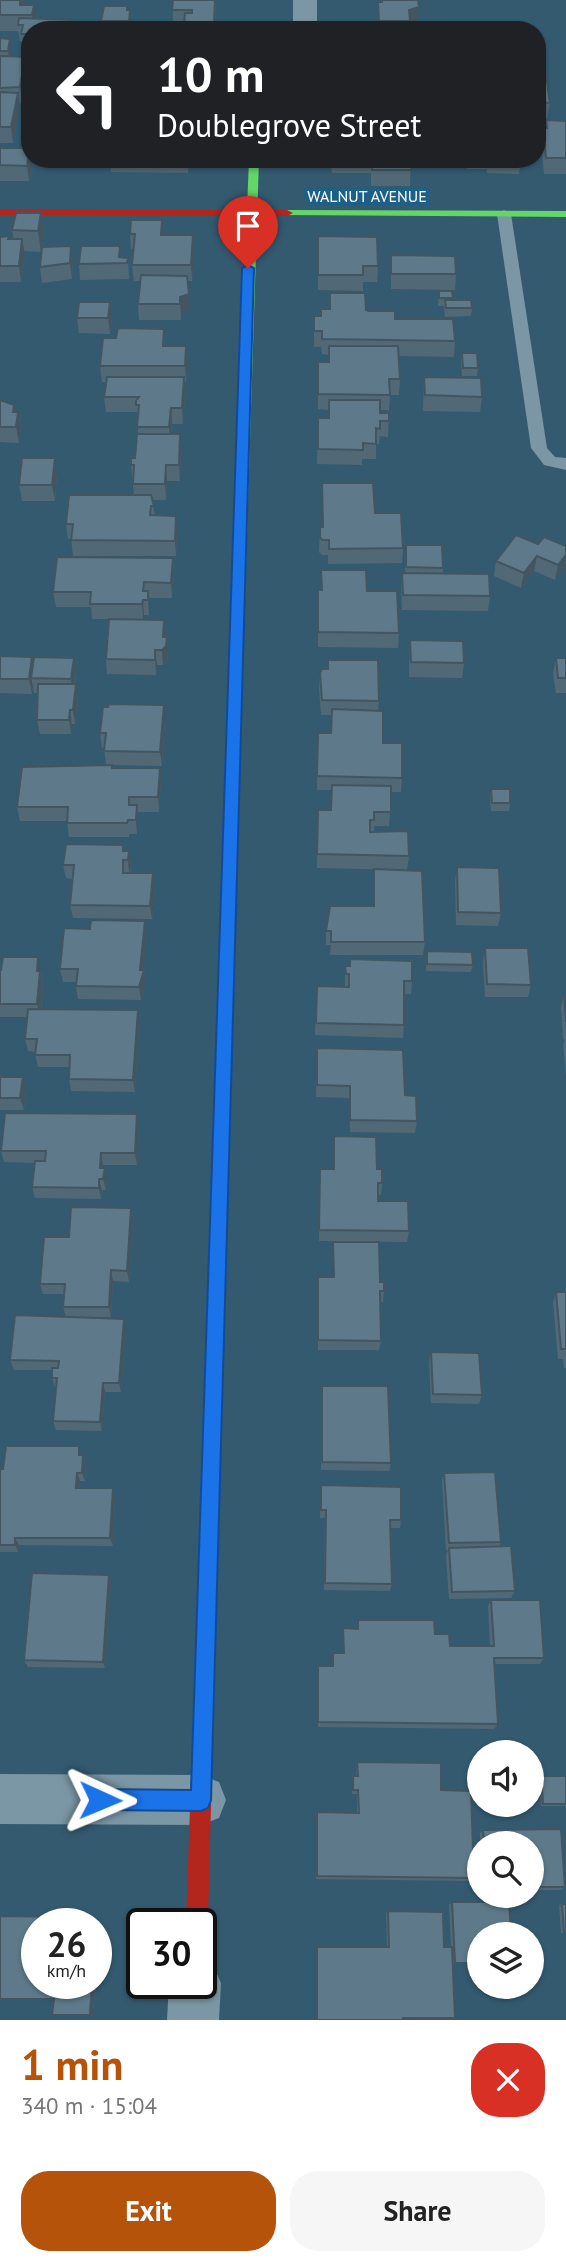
<!DOCTYPE html>
<meta charset="utf-8">
<style>
body{margin:0;font-family:"PT Sans",sans-serif;background:#f6f6f6;color:#222;height:100vh;display:flex;flex-direction:column;font-size:26px;white-space:nowrap}
*{box-sizing:border-box;margin:0}
p{font-size:23px;color:#767676}
.icon{flex:none;width:38px;height:38px;fill:none;stroke:currentColor;stroke-width:2;stroke-linecap:round;stroke-linejoin:round}
.map{position:relative;height:2020px;overflow:hidden}
.drawer{display:flex;flex-direction:column;background:#fff;flex:1}
.drawer>*{flex:none}
.guide{position:absolute;left:21px;top:21px;width:525px;height:147px;border-radius:28px;box-shadow:0 2px 5px #0004;background:#202124;color:#fff;overflow:hidden}
.fabs{position:absolute;left:467px;top:1740px;display:grid;gap:14px}
.fabs a{display:grid;place-items:center;width:77px;height:77px;border-radius:50%;background:#fff;box-shadow:0 2px 5px #0004;font-size:35px}
.speed{position:absolute;left:21px;top:1908px;display:flex;gap:14px;font-size:35px;font-weight:700;text-align:center}
.speed>*{display:grid;place-content:center;width:91px;height:91px;border-radius:50%;background:#fff;box-shadow:0 2px 5px #0004;line-height:1}
.speed small{font-size:18px;font-weight:400}
.speed .limit{border:4px solid #111;border-radius:10px;background:#fff;color:#111}
.pin{position:absolute;display:grid;place-items:center;width:60px;height:60px;color:#fff;margin:-72px -30px;border-radius:50% 50% 50% 0;rotate:-45deg;box-shadow:0 0 7px #0007}
.pin .icon{rotate:45deg}
.me{position:absolute;width:77px;margin:-38px;rotate:91deg;stroke-linejoin:round;filter:drop-shadow(0 0 5px #0008)}
.turn{display:flex;align-items:center;gap:24px;height:147px;padding:0 21px;font-size:32px}
.turn .icon{width:91px;height:91px;stroke-width:2.5}
.turn b{display:block;font-size:49px;line-height:60px}
.round{display:grid;place-items:center;flex:none;width:74px;height:74px;border-radius:28px;background:#f6f6f6}
.head{display:flex;align-items:center;justify-content:space-between;height:119px;padding:0 21px}
h1{font-size:42px;font-weight:800;line-height:52px;color:#b45309}
.action{display:flex;gap:14px;margin-top:auto;padding:14px 21px}
.action a{flex:1;height:80px;border-radius:28px;background:#b45309;color:#fff;font-size:28px;font-weight:800;line-height:80px;text-align:center}
.action a+a{background:#f6f6f6;color:#222}
.map>svg:first-child{display:block}
.lines{fill:none;stroke-linecap:round;stroke-linejoin:round}
.lane{fill:#7b96a5;fill-rule:evenodd}
.street{fill:#7b96a5;fill-rule:evenodd}
.fast{fill:#63d668;fill-rule:evenodd}
.slow{fill:#ff974d;fill-rule:evenodd}
.jam{fill:#b3261e;fill-rule:evenodd}
.wall{fill:#516977}
.shaded-wall{fill:#425561}
.building{fill:#5e7a8a;stroke:#425561;stroke-width:2}
.route{fill:#1a73e8;stroke:#114b97;stroke-width:2}
.labels{text-anchor:middle;stroke-width:7;stroke-linejoin:round;paint-order:stroke}
.far-street-label{font-size:16px;fill:#fff;stroke:#1c6088}
</style>
<div class="map">
<svg width="566" height="2020" viewBox="0 0 566 2020">
<rect width="100%" height="100%" fill="#345a70"/>
<g class="lines">
<path class="lane" d="M504,210L511,214L547,448L555,457L566,458V470L544,465L531,448L497,214Z"/>
<path class="street" d="M293,0H317V30H293Z
M0,1774L201,1775L219,1782L226,1800L219,1818L201,1825L0,1824Z
M201,1959L213,1965L221,1983L219,2020H167L169,1983H201Z"/>
<path class="fast" d="M249,159H259L243,661L236,666L229,661Z
M287,210L566,211V217L283,215V211Z
M225,1002L231,1004L233,1009L219,1492L217,1499L210,1501L203,1499L201,1492L217,1009L219,1004Z"/>
<path class="slow" d="M236,656L243,661L233,1009L231,1014H219L217,1009L229,661Z"/>
<path class="jam" d="M0,209L287,210L293,213L287,216L0,215Z
M210,1483L217,1485L219,1492L208,1923L201,1932V1923H186L201,1492L203,1485Z"/>
</g>
<path class="wall" d="M0,0L25,5L35,19L73,20L74,30H30V49H23L22,41H20L18,31H0Z
M173,0H216L215,28L184,27V26H173Z
M381,0H418V23L409,25V30H378V2H381Z
M127,10L131,26V30H102L101,21Z
M0,38L12,55V56L30,57V80H26L22,103H20V108L13,143H0Z
M537,75L550,103L547,118H537Z
M546,120L566,121V174H544L541,144L543,128H545Z
M0,148L32,159L33,164L29,181H0Z
M109,159H190L188,173L111,172Z
M330,159H411L410,186H371V173H332Z
M466,159H521L519,174L487,173V169H467Z
M41,213L44,234L42,247L73,262L72,279L42,283L40,267L41,252L24,251L25,255L21,282H0V237L14,239L12,230Z
M130,234L163,235L194,251L192,281H187L189,310L181,313V320H139L138,304L140,281H134L132,265L134,249H131Z
M318,236L378,266L377,282H363V291L318,290Z
M391,255L456,274L455,290L391,289Z
M121,257L128,258L129,279L80,280L79,264Z
M439,291H452L453,300L472,308L471,316L445,317L444,306H438Z
M366,310L395,319L455,341L454,357L399,356L400,379L399,395H390L389,410H380V413H389L388,437L380,436L379,444H376V459H362V465L317,464L318,418H329V410L318,409V362H329V355L322,354L321,347H314V316H321Z
M77,318H112L110,334L79,333Z
M165,346H186L187,362L186,382H184L185,393L183,424H172L171,434L181,449L180,481H167L166,500H152L155,515L176,516L177,531L176,556H73L71,539H68L66,524L134,495L131,465L135,458L138,434L137,412H106L104,397L106,382H102L100,366Z
M462,353L478,368L477,376H462L461,362Z
M424,377L482,397L480,412L423,411Z
M0,400L15,412H18L21,427L19,443L0,442Z
M57,474L55,501H22L19,485Z
M322,483L375,513L403,548L402,563L328,564V555H322L319,552L320,527H322Z
M538,544L566,546V566L555,580L534,571L521,588L494,576L496,561Z
M406,545L443,568V574L490,596L488,611L402,610L401,588L402,573H405Z
M173,558L174,573L172,598H149V615H144L143,619H92L91,607H56L53,592Z
M321,570L367,591L399,633L398,648L318,647V590H321Z
M165,637L168,652L167,661L163,665H157L156,675L107,674L106,659Z
M410,640L464,663L462,678L409,677Z
M0,656L33,664L76,672L75,684H76L78,699L75,724H72L71,734H40L37,720L38,693H34L33,686L32,694L0,693Z
M556,658H566V693H556L553,673Z
M320,673L379,701L378,711L383,743L402,778L401,792H391L389,826H374V832L409,856L407,870L317,868L318,810H331L332,790H317L318,733H331L332,715H321L319,688Z
M165,720L162,766L112,765V768H160L161,782L159,812H137V834H129V837H69L67,821H20L17,807L106,765L104,748H102L100,733Z
M491,789L510,803L509,811H491L490,797Z
M124,851H129L131,865L130,873L155,887L152,919L73,918L70,905L73,879L66,878L63,865Z
M457,867L501,913L498,926L456,925L455,881Z
M374,869L425,942L423,955H330L331,945H326V931L373,906Z
M147,934L143,970H144L146,983L141,1000L78,999L76,986V982H63L60,969Z
M485,948L531,985L528,997H485L483,961Z
M427,951L473,965L471,972L426,971Z
M345,966L412,981L411,994H404V1025L403,1038L315,1035L317,986L345,987Z
M0,970L41,971L43,984L41,1009L139,1023L135,1092L71,1091L69,1079V1067H38L35,1055V1052L28,1051L25,1039L27,1017H0Z
M564,994H566V1076L563,1045L565,1039H563L561,1007Z
M317,1048L405,1095L417,1121L415,1133L350,1132L349,1098L316,1097Z
M0,1077L26,1089L24,1110H0Z
M139,1126L137,1165H103V1168L107,1180L106,1190H102L101,1199L35,1198L32,1187L34,1163L4,1162L1,1151Z
M334,1136L377,1169L382,1183L381,1195H378V1201L409,1231L407,1242L319,1241L320,1169H333Z
M131,1208L133,1219L129,1282L113,1281L111,1317H66L63,1307L64,1294H43L40,1284L69,1237Z
M333,1242L380,1282L384,1291L383,1302H380L381,1341L379,1350H318V1288L333,1277Z
M556,1292H566V1368H564L563,1359H558L553,1302Z
M126,1329L121,1392H105L102,1431L56,1430L53,1421L56,1387H55L52,1378V1370H14L10,1360Z
M431,1352L482,1395L479,1404L431,1403L429,1362Z
M322,1386L391,1463L389,1471L321,1470Z
M82,1455L86,1464L85,1481H80V1488L115,1496L113,1546L19,1545L18,1552H0V1469Z
M444,1473L501,1542L499,1546L515,1591L511,1598L449,1599L446,1555L448,1550H446L442,1481Z
M321,1485L401,1520L400,1528H391L392,1584L390,1591L324,1590L325,1518H320Z
M109,1575L111,1582L105,1668L28,1667L24,1660Z
M491,1600L544,1658L540,1664H495L498,1724L494,1729L318,1727V1666H332L333,1653H343V1628L357,1629L358,1620L435,1634L450,1646H490L488,1606Z
M357,1762L441,1790L474,1878L471,1881L316,1879V1816L357,1813V1794H352V1781L353,1776H356Z
M541,1776H566V1806H541L539,1778Z
M561,1829L565,1887L561,1890H532V1843H480V1833L483,1830Z
M452,1902L480,1934V1964H452L455,2018H403L404,2020H317V1947H387L386,1913L388,1911L444,1947H451L449,1905Z
M562,1904H566V1933H561L559,1905Z
M86,1913L85,1917L98,1919L96,1957V1923L37,1983H95L93,2016L52,2015L54,2000H0V1916L68,1917Z"/>
<path class="shaded-wall" d="M20,0H25L23,15L20,5Z
M34,5L35,21L34,30L32,15Z
M419,7L418,23L409,25V10Z
M130,10L131,26V30H129V21Z
M10,39L12,55L10,66L8,51Z
M24,64L26,80L22,103L20,87Z
M18,93L20,108L13,143L11,127Z
M30,152V159H32L33,164L29,181L27,166Z
M188,159H190L188,173Z
M41,213L44,234L41,252L38,231Z
M193,235L194,251L192,281L191,265Z
M22,239L25,255L21,282L19,266Z
M71,246L73,262L72,279L70,263Z
M189,294V310L181,313V320L180,297Z
M110,302L112,318L110,334L108,318Z
M186,346L187,362L186,382L185,366Z
M184,377L185,393L183,424L182,408Z
M171,408L172,424L170,442L169,427Z
M18,412L21,427L19,443L16,427Z
M180,434L181,449L180,481L179,465Z
M55,458L57,474L55,501L52,485Z
M166,465L167,481L166,500L165,484Z
M176,516L177,531L176,556L175,541Z
M566,555V566L555,580L558,565Z
M537,556L534,571L521,588L524,573Z
M173,558L174,573L172,598L171,583Z
M148,591L150,606L149,615L148,600Z
M143,600L144,615L143,619L142,604Z
M164,620L165,635L164,648L167,637L168,652L167,661L163,665L162,650Z
M155,650L157,665L156,675L155,660Z
M32,657L35,672L31,678L33,686L32,694L29,679Z
M74,658L76,672L73,694L71,679Z
M76,684L78,699L75,724L73,710Z
M164,705L165,720L162,766L160,752Z
M70,710L72,724L71,734L69,720Z
M160,768L161,782L159,812L158,797Z
M137,805L138,819L137,834L136,820Z
M129,851L131,865L129,874L128,860Z
M153,873L155,887L152,919L150,906Z
M145,921L147,934L143,975L144,970L146,983L141,1000L139,987Z
M38,957L43,984L40,1017L37,1004V971Z
M138,1010L139,1023L135,1092L133,1080Z
M23,1077L26,1089L24,1110L20,1098Z
M137,1114L139,1126L137,1165L135,1153Z
M101,1153L103,1165L102,1180L100,1168Z
M105,1168L107,1180L106,1190L103,1179Z
M99,1179L102,1190L101,1199L99,1188Z
M131,1208L133,1219L129,1282L127,1271Z
M111,1270L113,1281L111,1317L109,1307Z
M124,1319L126,1329L121,1392L119,1383Z
M103,1383L105,1392L102,1431L100,1422Z
M83,1455L86,1464L85,1481L82,1473Z
M77,1473L80,1481L79,1496L76,1488Z
M113,1488L115,1496L113,1546L110,1538Z
M15,1538L19,1545L18,1552L15,1545Z
M109,1575L111,1582L105,1668L103,1662Z
M95,1917L98,1919L96,1957V1923H95Z
M92,1983H95L93,2016L90,2015Z"/>
<path class="building" d="M0,0H20V5H34L32,15H0Z
M173,0H215L214,24H184L185,13H192V10H172Z
M382,0H418L419,7L409,10L410,21H379L378,2H382Z
M104,6H127V10H130L129,21H101Z
M19,18L73,20L72,30H30V34H21L23,25H18Z
M178,27L225,28V30H178Z
M446,28H476V30H446Z
M0,38L10,39L8,51H0Z
M0,56L30,57V64H24L20,87L0,88Z
M537,75H546L550,103L537,102Z
M0,92L18,93L11,127H0Z
M546,120L566,121V158H546L543,128H547Z
M0,148H30L27,166L0,165Z
M372,159H411V170H372Z
M16,213H41L38,231L12,230Z
M131,220H162L161,235H193L191,265H132L135,234H130Z
M9,236L8,239H22L19,266H0V237Z
M318,236L377,237L378,266H363V275H318Z
M71,246L70,263L40,267L42,247Z
M81,246H120L119,257L128,258L127,263L79,264Z
M391,255L455,256L456,274H391Z
M141,275L187,276L189,294L180,297V304H138Z
M439,291H452L453,298H439Z
M330,293H365L366,310L369,311H395V319H453L455,341L322,339V331H314V316H321V309H330Z
M445,300H471L472,308H446Z
M79,302H110L108,318H77Z
M118,328L164,329L163,346H186L185,366H100L103,338H116Z
M329,346H398L400,379H389L390,395L318,394V362H329Z
M462,353H477L478,368H463Z
M107,377H184L182,408H171L169,427H137L139,405H136V401L139,397H104Z
M424,377L481,378L482,397L425,395Z
M0,400L14,405L13,412H18L16,427H0Z
M329,400H380V413H389V421H380V429L376,428V444L363,443V450L318,449V418H329Z
M137,434H180L179,465H166L165,484H133L134,465H131V458H135Z
M22,458H55L52,485H19Z
M322,483H373L375,513H401L403,548L329,549V540H322L320,537V527H323Z
M69,495H151L154,506H151L150,515L176,516L175,541L71,540L73,524H66Z
M516,535L538,544L544,537L566,546V555L558,565L537,556L524,573L496,561Z
M406,545H442L443,568L406,567Z
M57,557L173,558L171,583L144,582L143,591H148V600H143L142,604H90L91,592H53Z
M321,570H366L367,591H397L399,633L318,632V590H322Z
M402,573L489,574L490,596L403,595Z
M109,619L164,620L163,637H167L166,646L162,650H155V660L106,659Z
M410,640L463,641L464,663L411,662Z
M0,656L32,657L29,679H0Z
M34,657L74,658L71,679L31,678Z
M556,658H566V678H558Z
M328,660H378L379,701L322,700L320,673L322,669H328Z
M38,684H76L73,710H70L69,720H37Z
M109,704L164,705L160,752L104,751L106,733H100L103,707H108Z
M332,709L383,711V743H402V778L317,776L318,733H331Z
M112,765V768H160L158,797H129V805H137L136,820H128L127,823H67L68,807H17L22,767Z
M332,785L391,786V812H374V820H370V832L408,831L409,856L317,854L318,810H331Z
M491,789H510V803H492Z
M66,844L123,845V851H129L128,860H123V873H153L150,906L70,905L74,865H63Z
M457,867L499,868L501,913L458,912Z
M374,869L422,871L425,942H331V931H326L330,906H374Z
M91,920L145,921L140,970H144L139,987L76,986L78,969H60L64,928L90,929Z
M485,948H528L531,985L487,984Z
M427,951L472,952L473,965L427,964Z
M3,957H38L37,971H40L37,1004H0V970H1Z
M350,959L412,961V981H404V1025L316,1023L317,986L349,987V974H346L345,966H350Z
M564,994H566V1022Z
M28,1009L138,1010L133,1080L69,1079L70,1055H35L37,1039H25Z
M317,1048L403,1050L405,1095L416,1096L417,1121L350,1120V1086L317,1085Z
M0,1077H23L20,1098H0Z
M5,1113L137,1114L135,1153H101L100,1168H105L103,1179H99V1188L32,1187L35,1161H45L46,1151H1Z
M334,1136L376,1137L377,1169H382V1183H378V1201H408L409,1231L319,1230L320,1169H334Z
M71,1207L131,1208L127,1271L111,1270L109,1307H63L65,1284H40L44,1237H69Z
M333,1242H379L380,1282H384V1291H380L381,1341L318,1340V1277H334Z
M556,1292H566V1349H561Z
M15,1315L124,1319L119,1383H103L100,1422L53,1421L57,1378H52V1368H58L59,1361L10,1360Z
M431,1352L479,1353L482,1395L433,1394Z
M322,1386H388L391,1463L322,1462Z
M6,1446H79V1455H83L82,1473H77L76,1488H113L110,1538H15V1545H0V1469H3Z
M495,1472L501,1542L449,1543L444,1473Z
M321,1485L401,1487V1520H390L392,1584L325,1583L326,1510H321Z
M511,1546L515,1591L452,1592L449,1548Z
M32,1573L109,1575L103,1662L24,1660Z
M491,1600H540L544,1658H494L498,1724L318,1722V1666H333V1653H344L343,1628L358,1629V1620H434L435,1634H449L450,1646H494Z
M357,1762L441,1763V1790L471,1791L474,1878L317,1876V1812L359,1813L358,1790H353V1776H358Z
M541,1776H566V1804H543Z
M561,1829L565,1887H532V1843H484L483,1830Z
M452,1902H509L511,1934H480V1963H455Z
M562,1904H566V1932H564Z
M68,1910H82V1917H95V1923H37V1983H92L90,2015H52L54,1999H0V1916L68,1917Z
M388,1911L443,1912L444,1947H452L455,2018H403V2020H317V1947H389Z"/>
<path class="route" d="M248,265L254,268L211,1800L208,1808L201,1811L100,1810L93,1807L90,1800L93,1792L100,1789L191,1790L242,268Z"/>
<g class="labels">
<g class="far-street-label">
<text x="367" y="202">WALNUT AVENUE</text>
</g>
</g>
</svg>
<div class="fabs">
<a><svg class="icon" aria-label="sound" viewBox="0 0 24 24"><path d="M4 9h4l5-4v14l-5-4H4zM17 9q2 3 0 6"/></svg></a>
<a><svg class="icon" aria-label="search" viewBox="0 0 24 24"><circle cx="10" cy="10" r="6"/><path d="M15 15l6 6"/></svg></a>
<a><svg class="icon" aria-label="layers" viewBox="0 0 24 24"><path d="M12 4l9 5-9 5-9-5zM3 14l9 5 9-5"/></svg></a>
</div>
<div class="speed"><div>26<small>km/h</small></div><div class="limit">30</div></div>
<div class="pin" style="left:248px;top:268px;background:#d93025"><svg class="icon" aria-label="arrive" viewBox="0 0 24 24"><path d="M6 21V4h12l-3 4 3 4H6"/></svg></div>
<svg class="me" style="left:100px;top:1800px" viewBox="-20 -20 40 40"><path d="M0-17L14 15 0 8-14 15z" fill="#1a73e8" stroke="#fff" stroke-width="4"/></svg>
<div class="guide">
<div class="turn"><svg class="icon" aria-label="left" viewBox="0 0 24 24"><path d="M17 20v-9H6M10 6l-5 5 5 5"/></svg><div><b>10 m</b>Doublegrove Street</div></div>
</div>
</div>
<section class="drawer">
<div class="head"><div><h1>1 min</h1><p>340 m · 15:04</p></div><a class="round" style="background:#d93025;color:#fff"><svg class="icon" aria-label="close" viewBox="0 0 24 24"><path d="M6 6l12 12M18 6L6 18"/></svg></a></div>
<div class="action"><a>Exit</a><a>Share</a></div>
</section>
